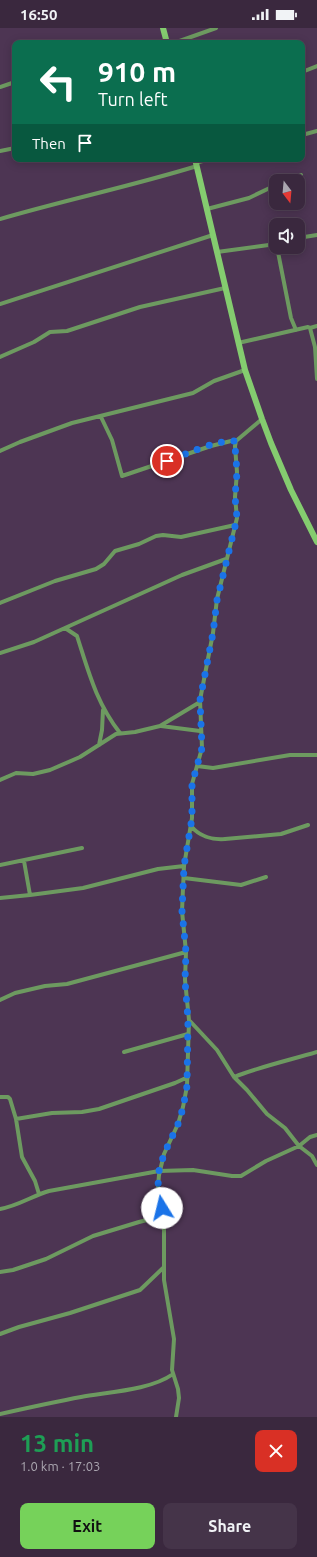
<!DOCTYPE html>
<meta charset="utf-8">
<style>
body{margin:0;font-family:Ubuntu,sans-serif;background:#453449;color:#f1f3f6;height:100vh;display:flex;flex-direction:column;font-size:15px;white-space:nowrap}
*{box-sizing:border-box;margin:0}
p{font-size:13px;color:#aba6b0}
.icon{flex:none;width:22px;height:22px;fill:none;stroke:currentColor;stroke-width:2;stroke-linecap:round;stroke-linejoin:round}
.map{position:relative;height:1389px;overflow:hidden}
.details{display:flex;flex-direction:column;background:#3a283e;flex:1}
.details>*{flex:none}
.hud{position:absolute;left:12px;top:12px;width:293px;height:122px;border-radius:8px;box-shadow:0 2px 10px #0003,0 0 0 1px #544458;background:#0b6e4f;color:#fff;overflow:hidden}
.needle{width:26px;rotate:164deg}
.buttons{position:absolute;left:269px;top:146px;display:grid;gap:8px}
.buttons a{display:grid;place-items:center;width:36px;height:36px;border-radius:8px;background:#3a283e;box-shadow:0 2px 10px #0003,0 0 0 1px #544458;font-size:20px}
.pin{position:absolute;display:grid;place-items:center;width:34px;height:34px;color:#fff;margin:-17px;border:2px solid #fff;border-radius:50%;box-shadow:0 1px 4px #0007}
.me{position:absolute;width:44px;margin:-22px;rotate:351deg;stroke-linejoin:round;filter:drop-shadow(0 0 3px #0008)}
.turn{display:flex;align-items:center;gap:14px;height:84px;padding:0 20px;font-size:18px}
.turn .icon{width:52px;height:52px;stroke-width:2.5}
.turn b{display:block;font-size:28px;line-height:34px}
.then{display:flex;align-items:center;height:38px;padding:0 20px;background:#0003;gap:8px;font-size:15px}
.round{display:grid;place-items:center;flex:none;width:42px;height:42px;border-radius:8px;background:#453449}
.headline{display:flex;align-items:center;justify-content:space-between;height:68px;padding:0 20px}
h1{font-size:24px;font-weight:700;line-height:30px;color:#1e9e55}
.cta{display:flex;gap:8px;margin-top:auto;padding:8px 20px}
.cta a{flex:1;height:46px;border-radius:8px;background:#76d25a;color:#111;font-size:16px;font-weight:700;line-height:46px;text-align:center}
.cta a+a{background:#453449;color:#f1f3f6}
.status{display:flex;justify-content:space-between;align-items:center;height:28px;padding:0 20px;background:#3a283e;direction:ltr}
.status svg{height:11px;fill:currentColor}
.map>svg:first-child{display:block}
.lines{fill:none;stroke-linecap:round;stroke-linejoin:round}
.street{stroke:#6d9a60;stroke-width:4}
.secondary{stroke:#84cc6f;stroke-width:6}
.route{stroke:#1a73e8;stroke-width:7;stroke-dasharray:0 12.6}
</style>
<div class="status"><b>16:50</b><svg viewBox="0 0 49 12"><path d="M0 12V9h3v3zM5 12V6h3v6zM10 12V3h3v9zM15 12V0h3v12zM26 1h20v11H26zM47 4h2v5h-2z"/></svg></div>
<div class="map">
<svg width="317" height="1389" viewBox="0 0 317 1389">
<rect width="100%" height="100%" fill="#4d3553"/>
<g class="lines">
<path class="street" d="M174,15L216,0
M302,44L317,38
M0,59L15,54
M302,107L317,103
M0,123L15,120
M196,135L209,131
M286,153L301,147
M207,181L249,170L276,157
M0,191C65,172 132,158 197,138
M298,210L317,207
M277,219L291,290L296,302
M217,224L276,216
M0,276L213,207
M310,300L317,298
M238,315L308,299L310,300L315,319L317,351
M0,329L34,314L50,304L67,303L140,279L225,260
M101,389L112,412L122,448L211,418L231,413H236
M0,423L20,414L72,395L193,365L214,353L245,342
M0,575L55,553L96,541L104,536L115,523L139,516L156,508L163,507L181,509L235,497
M65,600L77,608C89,645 96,674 120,705
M0,625L34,614L182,547L226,531
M161,698L200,703
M99,717L102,702L103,682
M197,738L213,740L290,727H317
M0,752L16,745L33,746L50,742L80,729L116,706L135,704L160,698L200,674
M191,798C199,808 212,812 225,811L281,806L308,797
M0,837L82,820
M184,850L241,857L266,849
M30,867L83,860L158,841L184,838
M0,870L30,867L24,833
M0,972L15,965L45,958L67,956L186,924
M189,992L217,1022L234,1049L247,1062L267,1086L285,1100L299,1118L312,1128L317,1137
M124,1024L188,1006
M234,1049C259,1039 290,1032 317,1024
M0,1069H8L10,1071L16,1091L22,1129L35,1153L39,1166
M16,1091L52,1085L82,1084L99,1081L175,1055L188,1049
M0,1181C18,1178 32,1168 49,1163L159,1143L193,1142L232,1148H241L266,1133L299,1118L310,1109L317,1107
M0,1244L13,1242L46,1231L93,1208L139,1194L163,1188
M0,1306L19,1299L70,1285L140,1262L163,1240
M0,1386C27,1380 54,1374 81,1369C109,1364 151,1362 173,1346
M176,1389L179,1370L178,1361L172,1342L174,1311L164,1252V1202L158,1158L159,1147L164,1126L178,1096L183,1079L187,1058L189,992L185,952L186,924L182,883L184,838L192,790V756L202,720L200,672L213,605L217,571L237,490L235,469L237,444L235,418L236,413L262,391"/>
<path class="secondary" d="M163,0L167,15
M195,131L245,342L262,391L271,415L291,462L317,514"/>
</g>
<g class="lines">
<path class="route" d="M162,1180L158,1158L159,1143L164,1126L178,1096L183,1080L187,1058L188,992L185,952L186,924L182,883L184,838L192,790V756L202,720L200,672L213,605L217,572L237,490L235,469L237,444L235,418L236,413C215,412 187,426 167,433"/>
</g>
</svg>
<div class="buttons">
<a><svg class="needle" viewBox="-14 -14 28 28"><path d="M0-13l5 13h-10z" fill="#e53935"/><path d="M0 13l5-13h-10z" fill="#aba6b0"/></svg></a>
<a><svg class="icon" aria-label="sound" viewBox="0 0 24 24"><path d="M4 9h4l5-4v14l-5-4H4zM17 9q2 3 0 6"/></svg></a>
</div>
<div class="pin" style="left:167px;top:433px;background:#d93025"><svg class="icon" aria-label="arrive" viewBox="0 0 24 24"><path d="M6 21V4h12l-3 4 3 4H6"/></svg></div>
<svg class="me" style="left:162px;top:1180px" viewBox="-20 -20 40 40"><circle r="19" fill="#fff"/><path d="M0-13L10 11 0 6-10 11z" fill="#1a73e8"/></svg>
<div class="hud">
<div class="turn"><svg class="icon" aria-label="left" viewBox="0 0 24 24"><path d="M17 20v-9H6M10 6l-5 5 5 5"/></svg><div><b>910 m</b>Turn left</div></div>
<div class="then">Then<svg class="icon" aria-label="arrive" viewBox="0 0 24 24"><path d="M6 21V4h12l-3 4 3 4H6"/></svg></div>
</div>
</div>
<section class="details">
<div class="headline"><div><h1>13 min</h1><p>1.0 km · 17:03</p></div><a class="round" style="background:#d93025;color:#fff"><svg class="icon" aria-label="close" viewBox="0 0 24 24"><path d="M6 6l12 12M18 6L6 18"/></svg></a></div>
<div class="cta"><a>Exit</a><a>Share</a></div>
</section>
